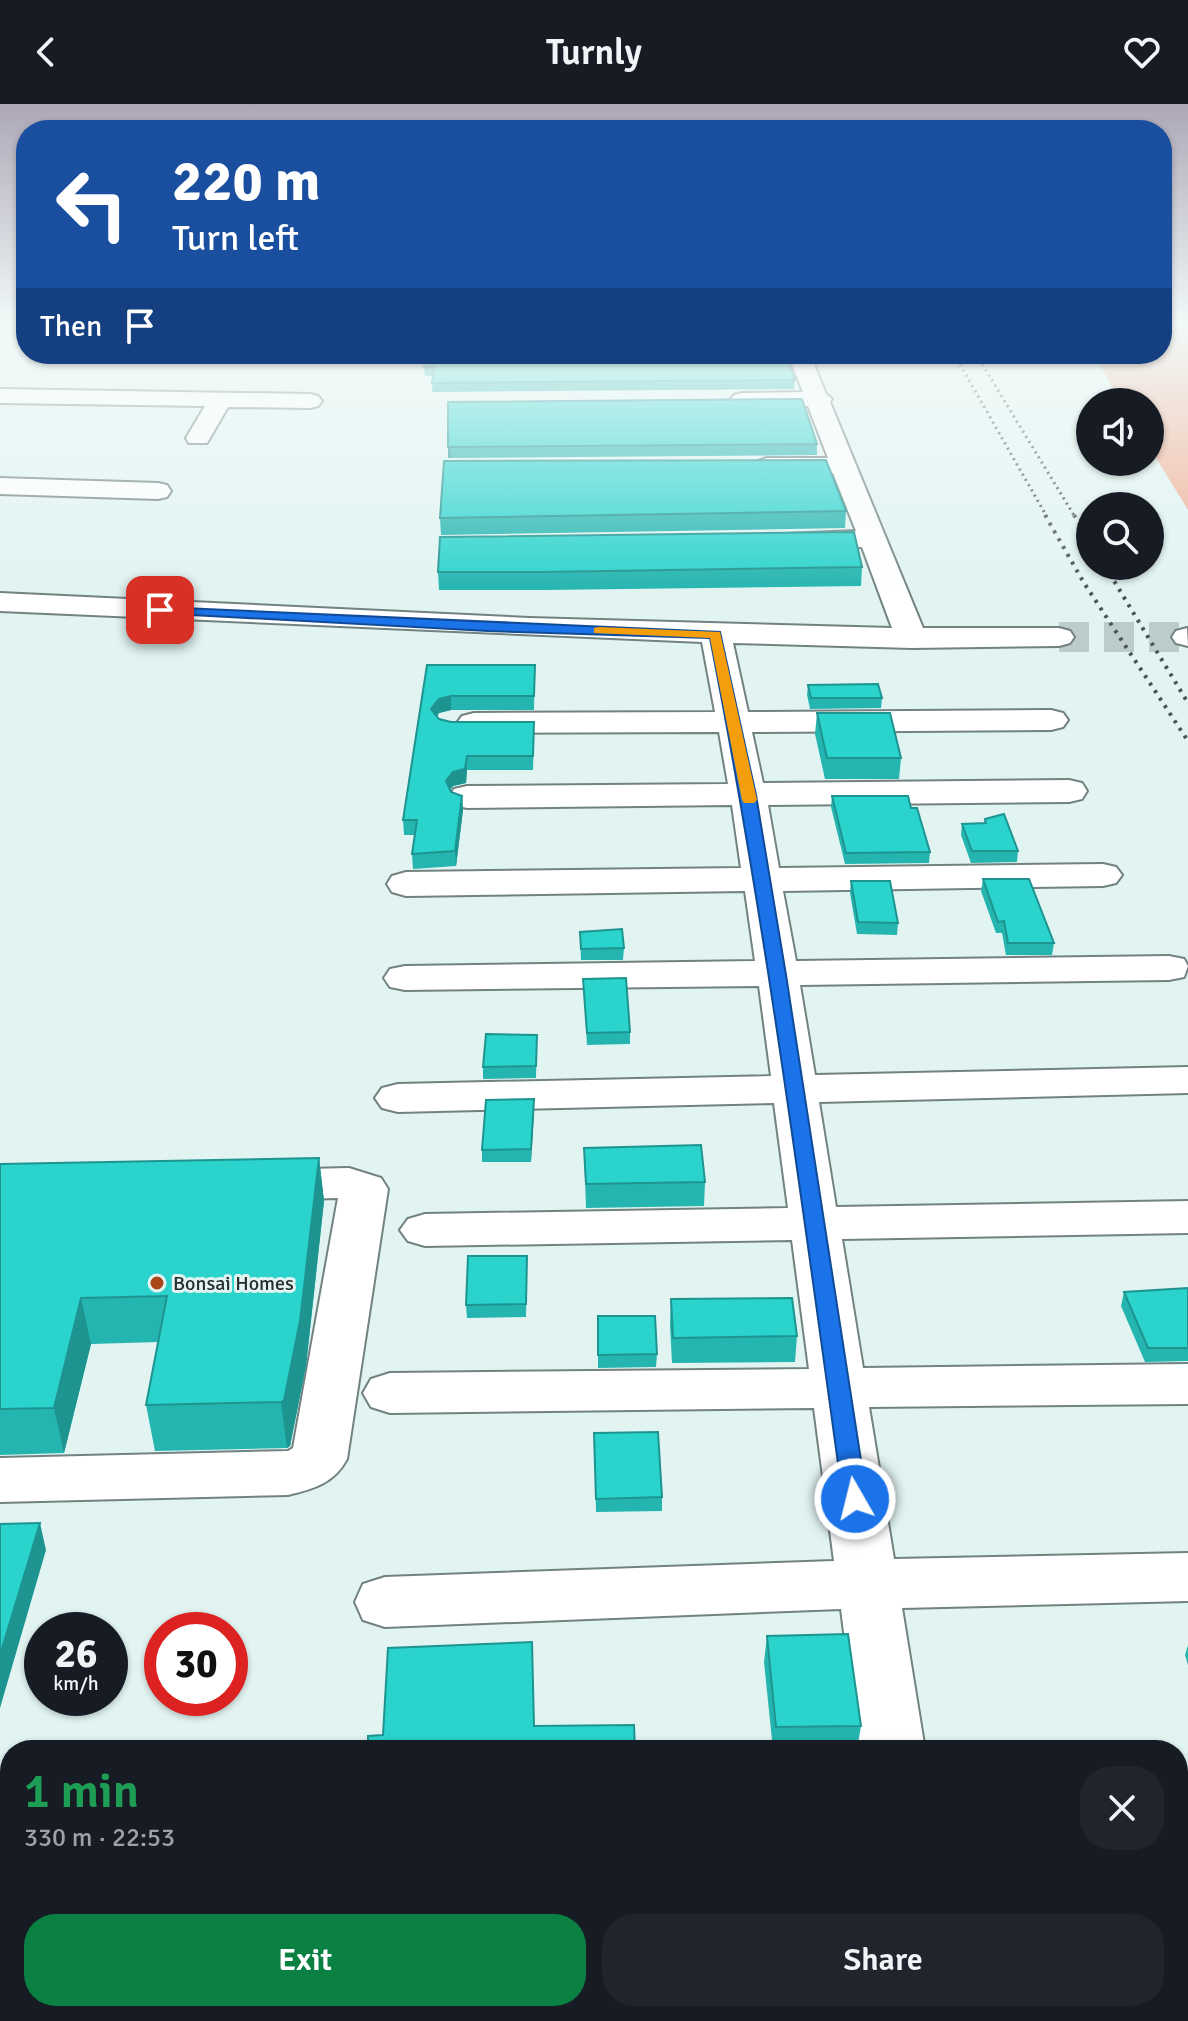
<!DOCTYPE html>
<meta charset="utf-8">
<style>
body{margin:0;font-family:Signika,sans-serif;background:#20242c;color:#f1f3f6;height:100vh;display:flex;flex-direction:column;font-size:30px;white-space:nowrap}
*{box-sizing:border-box;margin:0}
p{font-size:26px;color:#9ea1a6}
.icon{flex:none;width:44px;height:44px;fill:none;stroke:currentColor;stroke-width:2;stroke-linecap:round;stroke-linejoin:round}
.map{position:relative;flex:1;overflow:hidden}
.side{position:absolute;left:0px;top:1636px;width:1188px;height:282px;display:flex;flex-direction:column;background:#171b24;border-radius:32px 32px 0 0;box-shadow:0 2px 6px #0004}
.side>*{flex:none}
.banner{position:absolute;left:16px;top:16px;width:1156px;height:244px;border-radius:32px;box-shadow:0 2px 6px #0004;background:#1a4fa0;color:#fff;overflow:hidden}
.fabs{position:absolute;left:1076px;top:284px;display:grid;gap:16px}
.fabs a{display:grid;place-items:center;width:88px;height:88px;border-radius:50%;background:#171b24;box-shadow:0 2px 6px #0004;font-size:40px}
.speed{position:absolute;left:24px;top:1508px;display:flex;gap:16px;font-size:40px;font-weight:700;text-align:center}
.speed>*{display:grid;place-content:center;width:104px;height:104px;border-radius:50%;background:#171b24;box-shadow:0 2px 6px #0004;line-height:1}
.speed small{font-size:20px;font-weight:400}
.speed .limit{border:12px solid #d22;background:#fff;color:#111}
.pin{position:absolute;display:grid;place-items:center;width:68px;height:68px;color:#fff;margin:-34px;border-radius:16px;box-shadow:0 4px 12px #0006}
.me{position:absolute;width:88px;margin:-44px;rotate:352deg;stroke-linejoin:round;filter:drop-shadow(0 0 6px #0008)}
.turn{display:flex;align-items:center;gap:28px;height:168px;padding:0 24px;font-size:36px}
.turn .icon{width:104px;height:104px;stroke-width:2.5}
.turn b{display:block;font-size:56px;line-height:68px}
.then{display:flex;align-items:center;height:76px;padding:0 24px;background:#0003;gap:16px;font-size:30px}
.round{display:grid;place-items:center;flex:none;width:84px;height:84px;border-radius:32px;background:#20242c}
.overview{display:flex;align-items:center;justify-content:space-between;height:136px;padding:0 24px}
h1{font-size:48px;font-weight:600;line-height:60px;color:#1e9e55}
.primary-button{display:flex;gap:16px;margin-top:auto;padding:16px 24px}
.primary-button a{flex:1;height:92px;border-radius:32px;background:#0b8043;color:#fff;font-size:32px;font-weight:600;line-height:92px;text-align:center}
.primary-button a+a{background:#20242c;color:#f1f3f6}
header{display:flex;justify-content:space-between;align-items:center;height:104px;padding:0 24px;background:#171b24;font-size:36px;font-weight:600}
.map>svg:first-child{display:block}
.green{fill:#f2ae94}
.lines{fill:none;stroke-linecap:round;stroke-linejoin:round}
.minor-tunnel{stroke:#bccccb;stroke-width:30;stroke-dasharray:30 15;stroke-linecap:butt}
.minor-casing{stroke:#718281;stroke-width:4}
.minor{fill:#fff;fill-rule:evenodd}
.rail-far1{stroke:#4a5353;stroke-width:3;stroke-dasharray:2 4;stroke-linecap:butt}
.rail{stroke:#4a5353;stroke-width:4;stroke-dasharray:3 6;stroke-linecap:butt}
.wall{fill:#25b5b0}
.shaded-wall{fill:#1e9490}
.building{fill:#2bd3cd;stroke:#1e9490;stroke-width:2}
.route{fill:#1a73e8;stroke:#114b97;stroke-width:2}
.slow{fill:#f59e0b}
.poi-dot{fill:#aa4617;stroke:#e1f4f2;stroke-width:3}
.labels{text-anchor:middle;stroke-width:6;stroke-linejoin:round;paint-order:stroke}
.poi-label{font-size:20px;fill:#262d2d;stroke:#e1f4f2;text-anchor:start}
</style>
<header><svg class="icon" aria-label="back" viewBox="0 0 24 24"><path d="M15 5l-7 7 7 7"/></svg>Turnly<svg class="icon" aria-label="heart" viewBox="0 0 24 24"><path d="M12 20l-8-8c-3-5 5-10 8-4 3-6 11-1 8 4z"/></svg></header>
<div class="map">
<svg width="1188" height="1917" viewBox="0 0 1188 1917">
<rect width="100%" height="100%" fill="#e1f4f2"/>
<path class="green" d="M1162,220H1188V406L1150,344V298H1122L1093,250H1162Z"/>
<g class="lines">
<path class="minor-tunnel" d="M1059,533H1187"/>
<g class="minor-casing">
<path id="minor" d="M788,250H810L826,290L832,295L830,298L923,524H1059L1070,527L1074,533L1070,539L1059,542L912,544L733,539L748,608L1051,606L1063,609L1068,616L1063,623L1051,626L752,628L763,679L1069,676L1082,679L1087,687L1082,695L1069,698L768,701L779,764L1103,760L1116,763L1122,771L1116,779L1103,782L783,787L796,857L1169,852L1184,855L1188,862L1184,873L1169,876L800,881L815,971L1188,963V989L819,998L836,1103L1188,1097V1129L842,1135L863,1264L1188,1260V1300L869,1303L894,1455L1188,1449V1497L902,1504L925,1646H859L841,1505L385,1523L363,1516L355,1498L363,1480L385,1473L834,1457L814,1304L390,1309L371,1303L363,1289L371,1275L390,1269L809,1265L792,1136L425,1142L408,1137L400,1126L408,1115L425,1110L788,1104L774,999L398,1008L382,1004L375,994L382,984L398,980L771,972L759,882L405,886L390,883L384,874L390,865L405,862L755,857L745,787L406,792L392,788L387,780L392,772L406,768L741,764L732,701L467,704L454,701L449,693L454,685L467,682L728,680L719,628L474,629L462,626L457,619L462,612L474,609L715,608L702,538L0,507V489L529,514L892,524L862,443L796,444L786,442L782,436L786,430L856,427L833,369L767,370L758,367L754,362L758,357L767,354H828L808,302L742,303L734,301L730,296L734,291L742,289L803,288Z
M0,285L310,290L318,292L322,297L318,302L310,304L228,303L207,339H189L186,334L205,302L0,299Z
M0,374L158,379L167,381L171,387L167,393L158,395L0,390Z
M1187,524L1188,542L1176,539L1172,533L1176,527Z
M349,1064L381,1074L388,1085L347,1355C334,1379 314,1385 288,1391L0,1398V1354L288,1347L293,1344L338,1094L261,1096L244,1092L237,1081L244,1070L261,1066Z
M1178,1705H1188V1767H1178Z
M893,1908H967L968,1917H894Z"/>
</g>
<use href="#minor" class="minor"/>
<path class="rail-far1" d="M954,250L1047,413
M976,250L1075,413"/>
<path class="rail" d="M1045,411L1084,479L1188,637
M1074,411L1090,438
M1105,462L1188,599"/>
</g>
<path class="wall" d="M424,263L795,276L794,285L432,288L433,272H425Z
M448,298L817,340V351L448,354Z
M846,407L845,424L441,431L440,414Z
M862,463L861,482L544,486H439L438,468Z
M427,561H535L534,606H451L439,609L437,613L439,615L451,618L534,632L533,666H467L466,679L453,682L450,687L451,688L462,692L463,706L456,762L413,765L412,750L415,731H404L403,716Z
M808,581L882,594L881,604L810,605L807,591Z
M817,609L901,654L899,675H825L815,630Z
M832,692L911,704L930,748L929,759L845,760L831,703Z
M985,715L1018,747L1017,758L971,759L961,731L962,720L984,719Z
M983,775L1054,839L1052,851H1006L1002,829H996L981,787Z
M851,777L898,819L897,831L857,830L850,789Z
M580,828L624,844L623,856H581Z
M583,875L630,928V940L587,941Z
M537,931L536,974L483,975V963Z
M534,995L531,1058H482V1046Z
M584,1044L705,1078L704,1102L586,1104Z
M319,1054L324,1097L306,1262L290,1342L287,1344L155,1347L146,1301L159,1238L91,1240L64,1349L0,1351V1060Z
M527,1165L526,1213L467,1214L466,1201Z
M1188,1184V1257L1145,1258L1121,1202L1124,1188Z
M671,1195L797,1232L795,1258L672,1259L670,1221Z
M598,1212L657,1250L656,1263L598,1264Z
M594,1329L662,1393V1407L596,1408Z
M767,1532L861,1622L857,1646H773L764,1558Z
M1188,1541V1561L1185,1551Z"/>
<path class="shaded-wall" d="M450,342L451,353L448,354V343Z
M451,592V606L439,609L432,619L431,605L439,595Z
M467,652V666L466,679L453,682L446,691V677Z
M462,692L463,706L456,762L455,747Z
M534,995V1008L531,1058V1045Z
M319,1054L324,1097L306,1262L290,1342L287,1344L281,1298Z
M81,1194L91,1240L64,1349L54,1304Z
M40,1419L46,1446L0,1604V1551Z"/>
<path class="building" d="M427,250H786L795,276L432,279L434,263H424Z
M802,295L817,340L448,343V298Z
M826,356L846,407L440,414L444,357Z
M854,428L862,463L543,468H438L440,433Z
M427,561H535L534,592H451L439,595L431,605L439,615L451,618H534L533,652H467L465,665L453,668L446,677L451,688L462,692L455,747L412,750L417,716H403Z
M878,580L882,594H811L808,581Z
M817,609H890L901,654H827Z
M832,692H908L911,704H917L930,748L846,749Z
M1004,710L1018,747H972L962,720L986,719L985,715Z
M983,775H1029L1054,839H1008L1004,817L998,818Z
M851,777H890L898,819L858,818Z
M622,825L624,844L581,845L580,828Z
M626,874L630,928L587,929L583,875Z
M486,930L537,931L536,962L483,963Z
M534,995L531,1045L482,1046L486,996Z
M701,1041L705,1078L586,1080L584,1044Z
M319,1054L300,1217L284,1296L281,1298L146,1301L167,1192L81,1194L54,1304L0,1305V1060Z
M468,1152H527L526,1200L466,1201Z
M1188,1184V1244H1148L1124,1188Z
M792,1194L797,1232L673,1234L671,1195Z
M598,1212H655L657,1250L598,1251Z
M658,1328L662,1393L596,1395L594,1329Z
M40,1419L0,1551V1420Z
M848,1530L861,1622L776,1623L767,1532Z
M532,1538L534,1622L634,1621L635,1646H368V1632L383,1631L388,1544Z
M344,1908H883L885,1917H343Z"/>
<linearGradient id="sky" x2="0" y2="1"><stop stop-color="#ada7b7"/><stop offset="0.45" stop-color="#f2faf9"/><stop offset="1" stop-color="#f2faf9" stop-opacity="0"/></linearGradient>
<rect width="1188" height="489" fill="url(#sky)"/>
<path class="route" d="M160,503L720,528L756,691L786,871L867,1395L863,1402L855,1405L847,1402L843,1395C803,1108 766,819 710,534L488,527L155,509V504Z"/>
<path class="slow" d="M599,523L720,528L757,696L754,699H744L742,696L710,534L594,529V524Z"/>
<circle class="poi-dot" cx="157" cy="1179" r="8"/>
<g class="labels">
<g class="poi-label">
<text x="173" y="1186">Bonsai Homes</text>
</g>
</g>
</svg>
<div class="fabs">
<a><svg class="icon" aria-label="sound" viewBox="0 0 24 24"><path d="M4 9h4l5-4v14l-5-4H4zM17 9q2 3 0 6"/></svg></a>
<a><svg class="icon" aria-label="search" viewBox="0 0 24 24"><circle cx="10" cy="10" r="6"/><path d="M15 15l6 6"/></svg></a>
</div>
<div class="speed"><div>26<small>km/h</small></div><div class="limit">30</div></div>
<div class="pin" style="left:160px;top:506px;background:#d93025"><svg class="icon" aria-label="arrive" viewBox="0 0 24 24"><path d="M6 21V4h12l-3 4 3 4H6"/></svg></div>
<svg class="me" style="left:855px;top:1395px" viewBox="-20 -20 40 40"><circle r="17" fill="#1a73e8" stroke="#fff" stroke-width="3"/><path d="M0-11L8 9 0 5-8 9z" fill="#fff"/></svg>
<div class="banner">
<div class="turn"><svg class="icon" aria-label="left" viewBox="0 0 24 24"><path d="M17 20v-9H6M10 6l-5 5 5 5"/></svg><div><b>220 m</b>Turn left</div></div>
<div class="then">Then<svg class="icon" aria-label="arrive" viewBox="0 0 24 24"><path d="M6 21V4h12l-3 4 3 4H6"/></svg></div>
</div>
<section class="side">
<div class="overview"><div><h1>1 min</h1><p>330 m · 22:53</p></div><a class="round"><svg class="icon" aria-label="close" viewBox="0 0 24 24"><path d="M6 6l12 12M18 6L6 18"/></svg></a></div>
<div class="primary-button"><a>Exit</a><a>Share</a></div>
</section>
</div>
